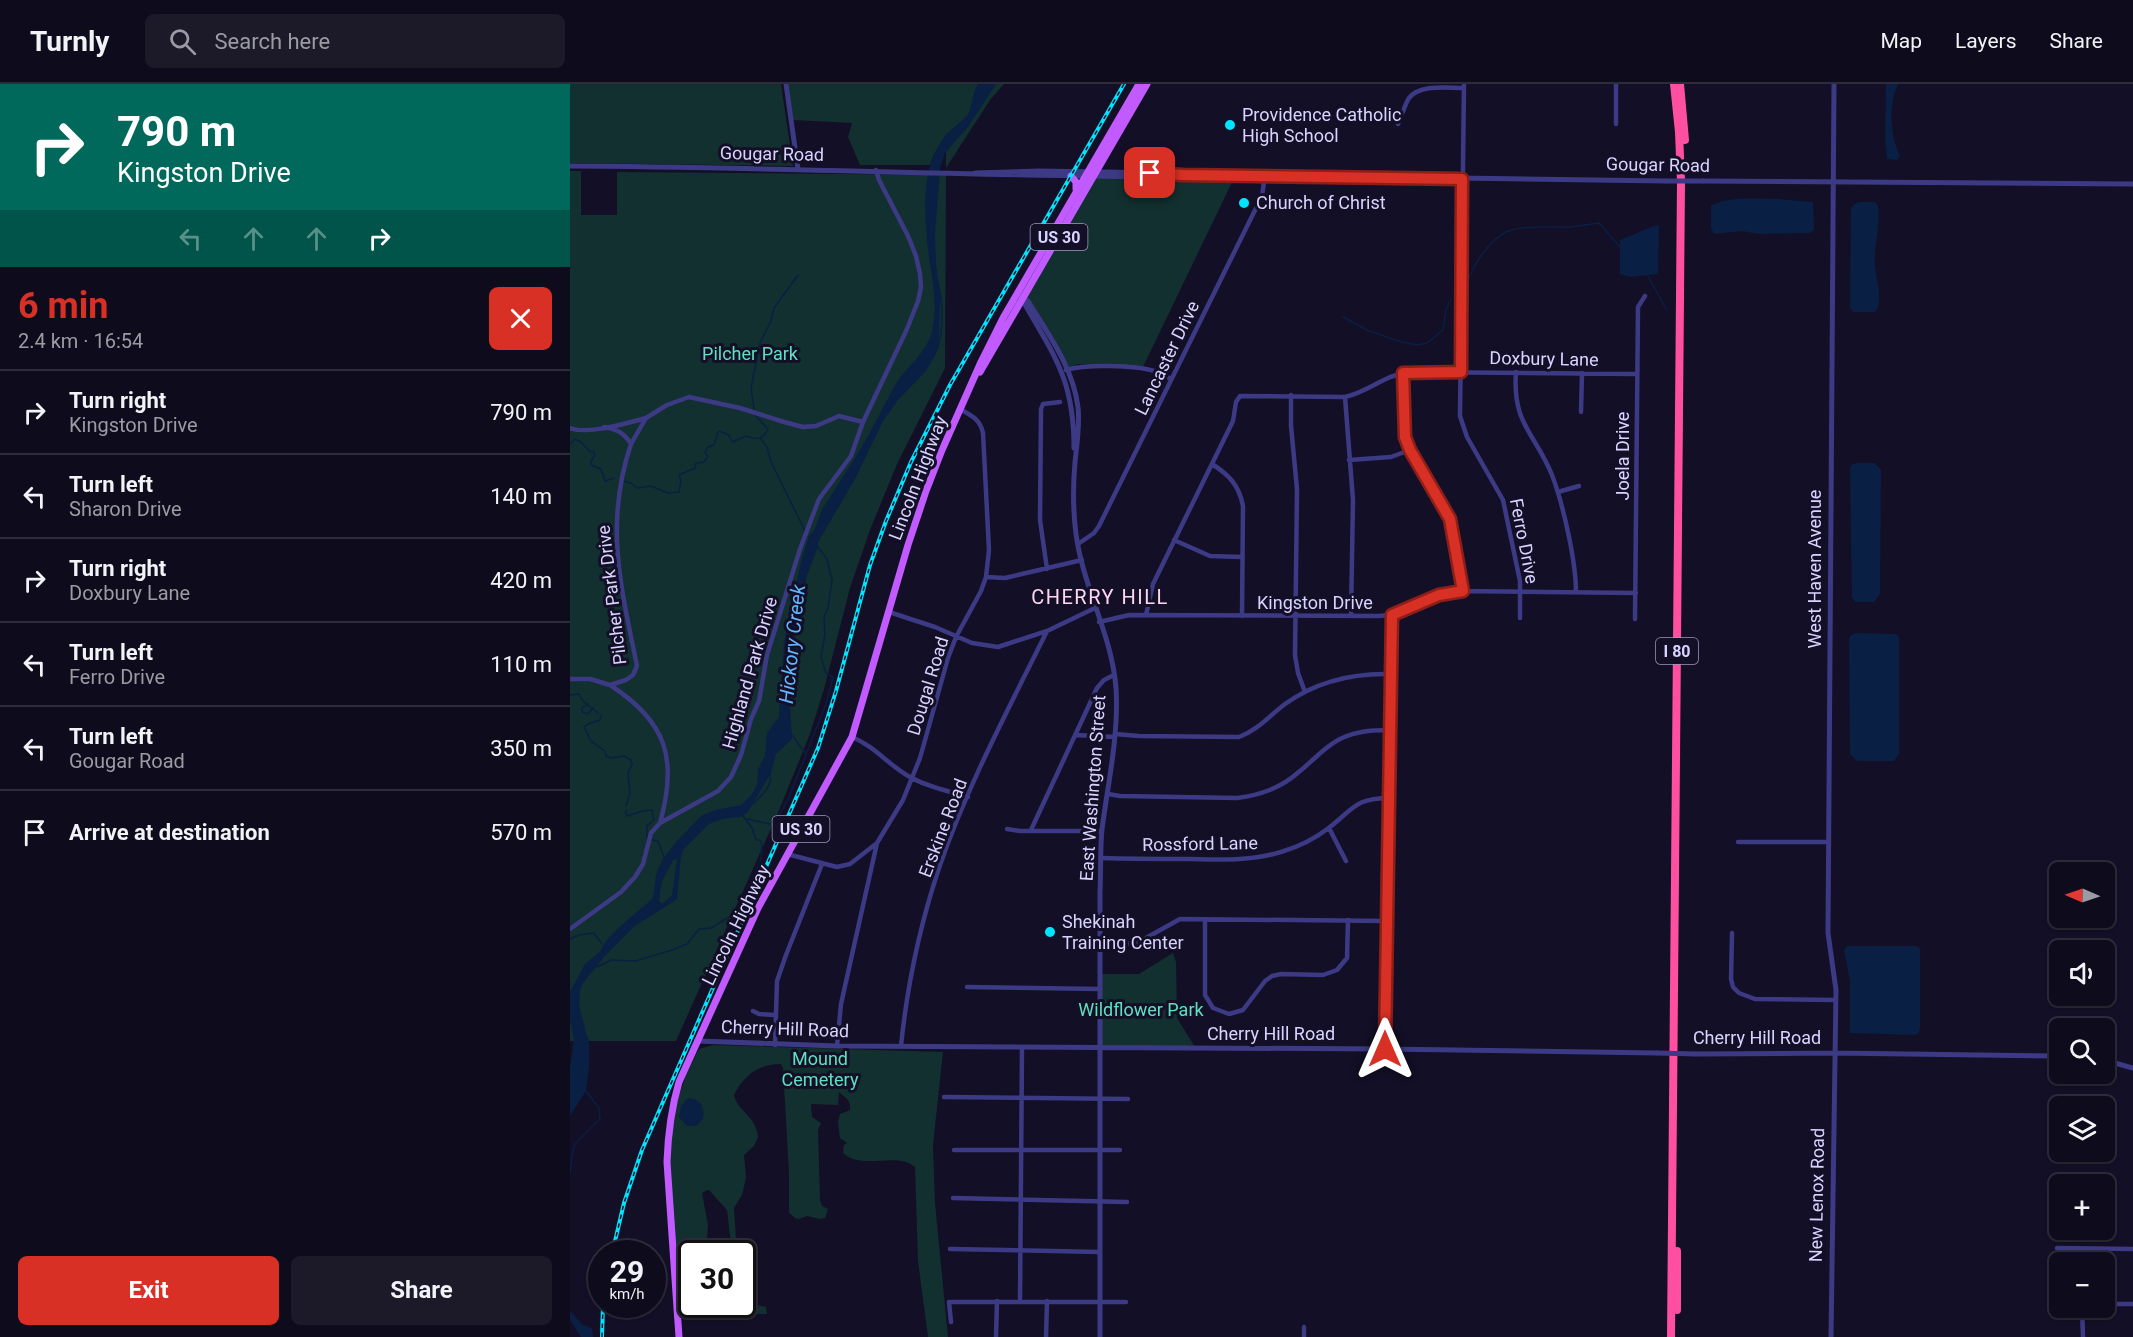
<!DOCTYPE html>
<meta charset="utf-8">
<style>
body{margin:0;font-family:Roboto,sans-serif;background:#1c1929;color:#f1f3f6;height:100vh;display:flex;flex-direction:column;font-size:22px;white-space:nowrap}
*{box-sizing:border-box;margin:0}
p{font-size:20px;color:#9b9ba3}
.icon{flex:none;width:33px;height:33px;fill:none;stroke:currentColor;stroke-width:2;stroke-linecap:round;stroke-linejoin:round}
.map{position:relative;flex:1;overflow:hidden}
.details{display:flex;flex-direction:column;background:#0e0b1c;width:570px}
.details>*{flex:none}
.top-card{background:#00695c;color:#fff;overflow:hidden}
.needle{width:39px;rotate:272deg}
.fabs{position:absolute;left:1479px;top:778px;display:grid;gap:12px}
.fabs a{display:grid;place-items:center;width:66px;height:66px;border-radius:9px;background:#0e0b1c;box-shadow:0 2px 4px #0004,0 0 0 2px #2e2b3b;font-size:30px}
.speed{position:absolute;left:18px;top:1156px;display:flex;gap:12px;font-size:30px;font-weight:700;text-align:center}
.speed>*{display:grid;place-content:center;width:78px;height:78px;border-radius:50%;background:#0e0b1c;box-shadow:0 2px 4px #0004,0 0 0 2px #2e2b3b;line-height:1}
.speed small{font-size:15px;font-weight:400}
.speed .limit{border:3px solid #111;border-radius:9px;background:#fff;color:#111}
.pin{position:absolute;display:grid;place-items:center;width:51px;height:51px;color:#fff;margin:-26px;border-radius:12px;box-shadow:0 3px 9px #0006}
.me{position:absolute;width:66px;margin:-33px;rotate:0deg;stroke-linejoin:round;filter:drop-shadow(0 0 4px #0008)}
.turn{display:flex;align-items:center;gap:21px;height:126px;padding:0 18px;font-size:27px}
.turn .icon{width:78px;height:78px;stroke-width:2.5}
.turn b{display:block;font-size:42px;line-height:51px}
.lanes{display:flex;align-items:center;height:57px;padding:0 18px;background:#0003;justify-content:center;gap:30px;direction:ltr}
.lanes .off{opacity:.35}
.round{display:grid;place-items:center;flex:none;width:63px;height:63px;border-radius:9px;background:#1c1929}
.summary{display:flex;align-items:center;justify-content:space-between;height:102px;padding:0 18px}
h1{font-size:36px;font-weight:700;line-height:45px;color:#d93025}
.primary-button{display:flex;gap:12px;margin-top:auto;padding:12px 18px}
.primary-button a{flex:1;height:69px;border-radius:9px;background:#d93025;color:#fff;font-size:24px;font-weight:700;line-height:69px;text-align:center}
.primary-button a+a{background:#1c1929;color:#f1f3f6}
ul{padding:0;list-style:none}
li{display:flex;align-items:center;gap:18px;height:84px;padding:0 18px;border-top:2px solid #2e2b3b}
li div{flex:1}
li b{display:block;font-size:22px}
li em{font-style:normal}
header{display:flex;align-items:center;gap:36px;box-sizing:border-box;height:84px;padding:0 30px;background:#0e0b1c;border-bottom:2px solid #2e2b3b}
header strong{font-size:28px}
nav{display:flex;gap:33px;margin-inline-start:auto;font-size:21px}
.search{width:420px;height:54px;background:#1c1929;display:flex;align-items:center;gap:15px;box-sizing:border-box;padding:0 21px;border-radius:9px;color:#9b9ba3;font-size:22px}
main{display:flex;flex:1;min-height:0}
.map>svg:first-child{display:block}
.green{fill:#12302f}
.water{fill:#0a1f44;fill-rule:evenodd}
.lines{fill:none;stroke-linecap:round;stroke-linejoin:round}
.stream{stroke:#0a1f44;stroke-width:1.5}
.minor{stroke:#3d3a85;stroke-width:4.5}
.tertiary{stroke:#3d3a85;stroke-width:5}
.primary{stroke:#c25bff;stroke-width:7}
.motorway{stroke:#ff4fa3;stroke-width:8}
.rail-casing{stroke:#00e5ff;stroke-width:4}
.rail{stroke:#130f26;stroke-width:1.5;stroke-dasharray:4.5;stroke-linecap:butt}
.tertiary-bridge{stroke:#3d3a85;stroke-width:5}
.route-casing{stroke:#8d1f18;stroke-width:15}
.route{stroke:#d93025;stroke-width:10}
.poi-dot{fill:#00e5ff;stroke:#130f26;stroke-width:2}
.labels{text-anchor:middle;stroke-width:6;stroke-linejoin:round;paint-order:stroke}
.shield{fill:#130f26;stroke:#9e99be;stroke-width:1.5}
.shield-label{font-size:16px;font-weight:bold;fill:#d9d4ff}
.poi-label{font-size:18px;fill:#d9d4ff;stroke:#130f26;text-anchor:start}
.street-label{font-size:18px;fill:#d9d4ff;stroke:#130f26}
.park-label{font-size:18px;fill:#5fe0c0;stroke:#130f26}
.neighbourhood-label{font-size:20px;letter-spacing:1.5px;fill:#ffd6f0;stroke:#130f26}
.water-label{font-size:20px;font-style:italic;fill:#62b6ff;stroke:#130f26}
</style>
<header>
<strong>Turnly</strong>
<div class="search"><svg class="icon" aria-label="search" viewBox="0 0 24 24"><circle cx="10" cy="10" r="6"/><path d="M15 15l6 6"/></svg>Search here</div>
<nav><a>Map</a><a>Layers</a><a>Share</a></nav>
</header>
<main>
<section class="details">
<div class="top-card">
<div class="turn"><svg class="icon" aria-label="right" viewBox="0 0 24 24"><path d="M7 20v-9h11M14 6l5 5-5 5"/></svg><div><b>790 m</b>Kingston Drive</div></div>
<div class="lanes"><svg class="icon off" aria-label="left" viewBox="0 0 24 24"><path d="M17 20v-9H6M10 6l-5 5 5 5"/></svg><svg class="icon off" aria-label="ahead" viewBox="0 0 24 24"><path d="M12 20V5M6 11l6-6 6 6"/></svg><svg class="icon off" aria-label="ahead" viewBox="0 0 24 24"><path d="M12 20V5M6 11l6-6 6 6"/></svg><svg class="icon" aria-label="right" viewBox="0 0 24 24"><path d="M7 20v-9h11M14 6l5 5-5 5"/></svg></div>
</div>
<div class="summary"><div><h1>6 min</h1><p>2.4 km · 16:54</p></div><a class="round" style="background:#d93025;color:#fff"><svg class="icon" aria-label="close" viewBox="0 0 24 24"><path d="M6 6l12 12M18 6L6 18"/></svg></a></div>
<ul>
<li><svg class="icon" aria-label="right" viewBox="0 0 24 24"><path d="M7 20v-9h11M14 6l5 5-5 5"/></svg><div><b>Turn right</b><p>Kingston Drive</p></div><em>790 m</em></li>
<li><svg class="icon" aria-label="left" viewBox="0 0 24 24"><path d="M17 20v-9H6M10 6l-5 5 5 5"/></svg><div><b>Turn left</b><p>Sharon Drive</p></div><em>140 m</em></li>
<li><svg class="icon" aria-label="right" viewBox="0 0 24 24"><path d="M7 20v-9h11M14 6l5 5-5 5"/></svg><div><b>Turn right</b><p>Doxbury Lane</p></div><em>420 m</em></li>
<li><svg class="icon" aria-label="left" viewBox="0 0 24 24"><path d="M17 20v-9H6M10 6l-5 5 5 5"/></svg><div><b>Turn left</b><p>Ferro Drive</p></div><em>110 m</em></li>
<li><svg class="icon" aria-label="left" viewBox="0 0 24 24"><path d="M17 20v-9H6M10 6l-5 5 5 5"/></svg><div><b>Turn left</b><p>Gougar Road</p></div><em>350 m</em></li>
<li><svg class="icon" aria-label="arrive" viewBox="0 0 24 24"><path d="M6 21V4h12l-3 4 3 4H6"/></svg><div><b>Arrive at destination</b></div><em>570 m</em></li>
</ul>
<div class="primary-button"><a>Exit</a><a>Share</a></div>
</section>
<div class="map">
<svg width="1563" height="1253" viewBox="0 0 1563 1253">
<rect width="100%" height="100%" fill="#130f26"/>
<path class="green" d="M0,0H211L223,82L0,79Z
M218,0H434L420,16L376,84V52L364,70L360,81H290L278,53L282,39L223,36Z
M0,87H11V131H47V88L376,91L375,284L327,380L300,446L280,504L254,605L240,650L207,731L106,957H0Z
M665,92L573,283L509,280L499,283L456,214L525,94Z
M603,869L606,878L607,934L625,963L532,962V890H569Z
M143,961L373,968L363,1061L365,1119L378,1253H358L348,1177L345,1083C326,1067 292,1087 273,1069L274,1061L277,1059L270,1054L268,1038L270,1030L280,1026C281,1014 274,1014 269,1008L268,1021L241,1020L242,1033L251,1039L248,1046L250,1116L252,1122L258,1125L255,1134L250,1135L237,1132L229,1135L225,1134L219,1129V1089L213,984L211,980C189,980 174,991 164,1011C167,1027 186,1031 188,1053L184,1062L174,1071L176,1094L172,1111L164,1124L167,1170H162L157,1126L139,1106H137L132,1109L138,1141L136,1170H122V1221H139L148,1226L162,1225L164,1221H172L173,1213L183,1220L196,1223L197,1230L109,1229L99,1068L107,1018L116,991L129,965Z"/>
<path class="water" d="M408,0H426L398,43L375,69L370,84L365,150L366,179L370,214L369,250L368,264L363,275L356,287L328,316L313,337L284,397L248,458V463L237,491L223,561L219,602L222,655L206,670L201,689L177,729L170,733L152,735L139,740L114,765L111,772L107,815L65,842L34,873L13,899L10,906L9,929L19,957V983L16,1007L0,1032V984L4,955L0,936V908L15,880L31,867C33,853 71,826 83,814L86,791L92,776L107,757L131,732L145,726L171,721L182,710L187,701L188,685L195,672L197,649L209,633L214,559L231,478L239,452C247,445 248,433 253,424C262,410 271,396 280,382C296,358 310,329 324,303C335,283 356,271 362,247C369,216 360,188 357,157C354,121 352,82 375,52C382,44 392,38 398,30C403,21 402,9 408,0ZM107,775L102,811L92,820L89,817L92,797L103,776Z
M1316,0H1328C1318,21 1320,52 1330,72L1327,76L1317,75L1315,56Z
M1208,115L1243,118L1244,146L1240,149L1188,150L1172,147L1144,150L1141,144V122C1155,112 1190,115 1208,115Z
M1290,118H1305L1308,122C1311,143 1303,162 1305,183C1306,195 1314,218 1305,228H1284L1280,224L1281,125L1284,120Z
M1086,141L1089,142L1088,190L1060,193L1050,190V156Z
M1287,379H1305L1311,386L1310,510L1304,518H1285L1282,513L1280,385L1281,381Z
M1285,549L1324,550L1328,551L1329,554V670L1324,677H1287L1280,670L1279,556L1280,552Z
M1277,862H1347L1350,865V944L1348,950L1343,951L1280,949V897L1274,866Z
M118,1014C131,1015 135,1023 133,1035L126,1042H117L109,1033L111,1022Z
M0,1227L13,1241L22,1244L23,1253H11L0,1236Z"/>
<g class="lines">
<path class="stream" d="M1078,192L1096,225
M899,194C906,176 924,149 945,145C963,141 983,144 1001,143C1011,142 1020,140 1029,139L1050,163
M773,233L797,246L828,257L847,261L857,259L873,246L876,226L881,215
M365,270C375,250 373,216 367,195
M184,325L181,304L190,259L201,237L204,224L228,191
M149,347L159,351L162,358L176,352C186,356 193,356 198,345L185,331
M190,354L197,363L201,378L235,447
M0,360L5,355L11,358L20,368L23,367L25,371L21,377V381L31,385L35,397L44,394
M53,397L61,399L67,404L81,402L98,409L109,408L111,397L109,391L125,384L126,379L134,378L138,372L135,369L138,363L144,361L148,348
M0,611L9,610L13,617L28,629
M18,620L12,624V628L18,630L23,624
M31,632L30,636L18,640L14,643L21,657L35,667L36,672L41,674L54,672L61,676L62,680L58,689L60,709L56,722
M221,650C227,656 229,663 236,669
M183,720C191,712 203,702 200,690
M56,726V732C65,730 74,725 82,726L84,736L77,742V755
M177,735L200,740L209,732L219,713L256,620L263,593L256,589L251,573L255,550L254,533L258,524L262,496L257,475L248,463
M82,756L88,757L94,773
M0,855L9,851L24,849L32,860
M27,883L41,876L65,877L102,866L117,860L129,845L141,844L169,827L191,775L192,760L190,756H186L182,744L173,732
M8,922L14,943
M0,1090L2,1071L5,1060L30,1035L29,1024L16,1007"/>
<path class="minor" d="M894,0L890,332L897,353L933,416L950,497V534
M1046,0V40
M828,40C832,32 834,22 839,14C850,0 877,4 894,4
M496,286C515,280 565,281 584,287C590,289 596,292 601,295
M946,288C942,340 965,349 982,391C993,420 1006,477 1006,508
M833,289V340L835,353L840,366L880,435L893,507
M721,311V342L727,405L725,571L728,589L735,608
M775,313L783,416L781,532
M1011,328L1012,289
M0,344C19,351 57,339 76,334
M61,360L76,334L97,321L119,313L170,324L214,338L233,343L246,342L269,332L293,338
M779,376L821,373L840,366
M642,380C659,391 669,401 673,422L672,532
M988,408L1009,402
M604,456L640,472L672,473
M508,460L524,449L529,442L692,112L695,91
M477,485L470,436L471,325L473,320L490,318
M416,493L435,494L512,476
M319,528L365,543L402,559L428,563L477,547L525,524
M576,531L583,500L663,337L666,318L670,312L775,313C799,308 814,291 839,288L1067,290
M1065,535L1068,223L1075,212
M529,538L559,531L809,532C837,530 860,511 887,507L1066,509
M0,595H20L40,601L56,596L63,591L67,582C51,503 34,440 61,360C54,349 47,345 34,343
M40,601C97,638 108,675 90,739
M545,650L569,652L669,653C688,646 699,632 715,620C747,597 782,589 821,590
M505,651L545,653
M282,653C306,663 318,681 340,693C357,703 379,707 398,713
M538,710L550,712L667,714C691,711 711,704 730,687C744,676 754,663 770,655C786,647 803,646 821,646
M759,744L776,777
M437,745L450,747H532
M461,746L527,604L534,596L544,591
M1168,758H1258
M217,770L267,783L280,780L307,759L333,716L350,674L378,574L386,553L411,507L416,493L419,466L413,349C410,335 402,332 390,325
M532,774C561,775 590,775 620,775C651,776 681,777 711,768C728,763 746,754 760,743C784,724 786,714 820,714
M635,836V911L643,924L659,930L673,926L695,897L702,892L711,890L753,891L767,886L777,874L778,836
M0,845L51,808L65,793L73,780L81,749L90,739L148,707L161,693L171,671L181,635L189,617L197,571L230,465L249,415L281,372L293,338L337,245L348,217L351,203L350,190L346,172L338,152L309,96L306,86
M1162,849L1161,895L1163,903L1169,909L1185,915L1265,916
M531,861L567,859L610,835L816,837
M397,903L530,905
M183,927L189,930L205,931
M205,961L207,897L216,871L252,780
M267,962L271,920L307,759
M331,962C337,903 350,841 369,784C397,702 439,624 477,547
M815,965L822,531
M374,1013L558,1015
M384,1066H550
M383,1114L557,1118
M1487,1164L1563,1165
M380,1165L530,1168
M450,1217L452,963
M1482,1218L1490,1219
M1534,1220H1563
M1512,1224L1513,1253
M381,1238L379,1218H556
M426,1253L427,1217
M476,1253L477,1217
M734,1253V1243"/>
<path class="tertiary" d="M216,0L228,85
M0,82C201,83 402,92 603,93L619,91H685L1096,97
M405,89L468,87L596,89
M1133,97L1563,100
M451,212L458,217C478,250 503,283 508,323C510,341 507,359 505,378C503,401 503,427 506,450C513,503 542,551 546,604C549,651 538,699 532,745C530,765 531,788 530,808V1253
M454,214V219C486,274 504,298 504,364
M128,957L267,962L815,965L1087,969
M1126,970L1265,969L1490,972
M1534,976L1563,984
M1261,1253L1266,906L1258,849L1264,0"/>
<path class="primary" d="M501,92L506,98V105
M410,288L577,0
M109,1253L97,1078C98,1050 101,1025 109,998L188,824L282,653L338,461L356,407L372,366L411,278L433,234L569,0"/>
<path class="motorway" d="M1110,0L1115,56
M1107,1226V1167
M1101,1253L1111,97L1109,48L1104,0"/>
<g class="rail-casing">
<path id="rail" d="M42,1170L54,1119L72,1066L248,664L266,607L300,481L316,437L341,378L380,301L554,0
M32,1253L33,1221"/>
</g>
<use href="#rail" class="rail"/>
<path class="tertiary-bridge" d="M1096,97H1133
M1087,969L1126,970"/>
</g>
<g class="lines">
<g class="route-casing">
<path id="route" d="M580,89L613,91L892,95L891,288L833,289L835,353L840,366L880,435L893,507L869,511L822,531L815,965"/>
</g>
<use href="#route" class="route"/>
</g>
<g class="poi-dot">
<circle cx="660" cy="41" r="6"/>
<circle cx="674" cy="119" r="6"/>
<circle cx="480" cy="848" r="6"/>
</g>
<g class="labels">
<g class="shield">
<rect x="460.5" y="140" width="57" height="26" rx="4.5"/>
<rect x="1086" y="554" width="42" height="26" rx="4.5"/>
<rect x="202.5" y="732" width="57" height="26" rx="4.5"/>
</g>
<g class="shield-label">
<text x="489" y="159">US 30</text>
<text x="1107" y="573">I 80</text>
<text x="231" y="751">US 30</text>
</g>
<g class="poi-label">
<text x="672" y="37">Providence Catholic<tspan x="672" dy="21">High School</tspan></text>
<text x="686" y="125">Church of Christ</text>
<text x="492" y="844">Shekinah<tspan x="492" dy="21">Training Center</tspan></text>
</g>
<g class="street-label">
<text transform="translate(202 70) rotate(1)" y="6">Gougar Road</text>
<text transform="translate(1088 81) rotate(1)" y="6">Gougar Road</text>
<text transform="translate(597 274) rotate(-64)" y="6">Lancaster Drive</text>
<text transform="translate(974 275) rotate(1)" y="6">Doxbury Lane</text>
<text transform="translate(1053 372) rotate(-90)" y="6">Joela Drive</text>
<text transform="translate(348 394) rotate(-69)" y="6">Lincoln Highway</text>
<text transform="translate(954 457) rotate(79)" y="6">Ferro Drive</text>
<text transform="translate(1245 485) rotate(-90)" y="6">West Haven Avenue</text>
<text transform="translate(42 511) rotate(-97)" y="6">Pilcher Park Drive</text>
<text x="745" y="525">Kingston Drive</text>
<text transform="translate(180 589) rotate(-74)" y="6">Highland Park Drive</text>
<text transform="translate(358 602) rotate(-73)" y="6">Dougal Road</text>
<text transform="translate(523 704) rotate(-86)" y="6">East Washington Street</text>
<text transform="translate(373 744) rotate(-69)" y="6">Erskine Road</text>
<text transform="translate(630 760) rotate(-1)" y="6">Rossford Lane</text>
<text transform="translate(166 841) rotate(-64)" y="6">Lincoln Highway</text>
<text transform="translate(215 945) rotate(2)" y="6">Cherry Hill Road</text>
<text x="701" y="956">Cherry Hill Road</text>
<text x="1187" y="960">Cherry Hill Road</text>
<text transform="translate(1247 1111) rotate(-89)" y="6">New Lenox Road</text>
</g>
<g class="park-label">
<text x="180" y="276">Pilcher Park</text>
<text x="571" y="932">Wildflower Park</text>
<text x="250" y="981">Mound<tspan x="250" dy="21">Cemetery</tspan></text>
</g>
<g class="neighbourhood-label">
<text x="530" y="520">CHERRY HILL</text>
</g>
<g class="water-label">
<text transform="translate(222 560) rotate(-84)" y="7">Hickory Creek</text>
</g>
</g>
</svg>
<div class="fabs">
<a><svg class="needle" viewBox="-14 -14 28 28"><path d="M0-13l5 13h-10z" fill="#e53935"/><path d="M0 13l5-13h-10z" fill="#9b9ba3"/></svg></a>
<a><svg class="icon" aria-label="sound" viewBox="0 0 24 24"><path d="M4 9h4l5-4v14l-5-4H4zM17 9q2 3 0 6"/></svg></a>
<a><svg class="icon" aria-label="search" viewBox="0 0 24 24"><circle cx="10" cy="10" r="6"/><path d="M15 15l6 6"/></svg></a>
<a><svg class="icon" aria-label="layers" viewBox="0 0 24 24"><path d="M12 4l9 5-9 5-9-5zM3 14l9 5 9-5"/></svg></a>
<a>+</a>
<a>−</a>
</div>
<div class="speed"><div>29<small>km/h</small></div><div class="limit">30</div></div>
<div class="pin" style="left:580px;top:89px;background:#d93025"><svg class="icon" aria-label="arrive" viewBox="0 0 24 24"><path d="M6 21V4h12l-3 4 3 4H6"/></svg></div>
<svg class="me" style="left:815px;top:965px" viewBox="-20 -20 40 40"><path d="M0-17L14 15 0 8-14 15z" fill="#d93025" stroke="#fff" stroke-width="4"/></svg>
</div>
</main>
